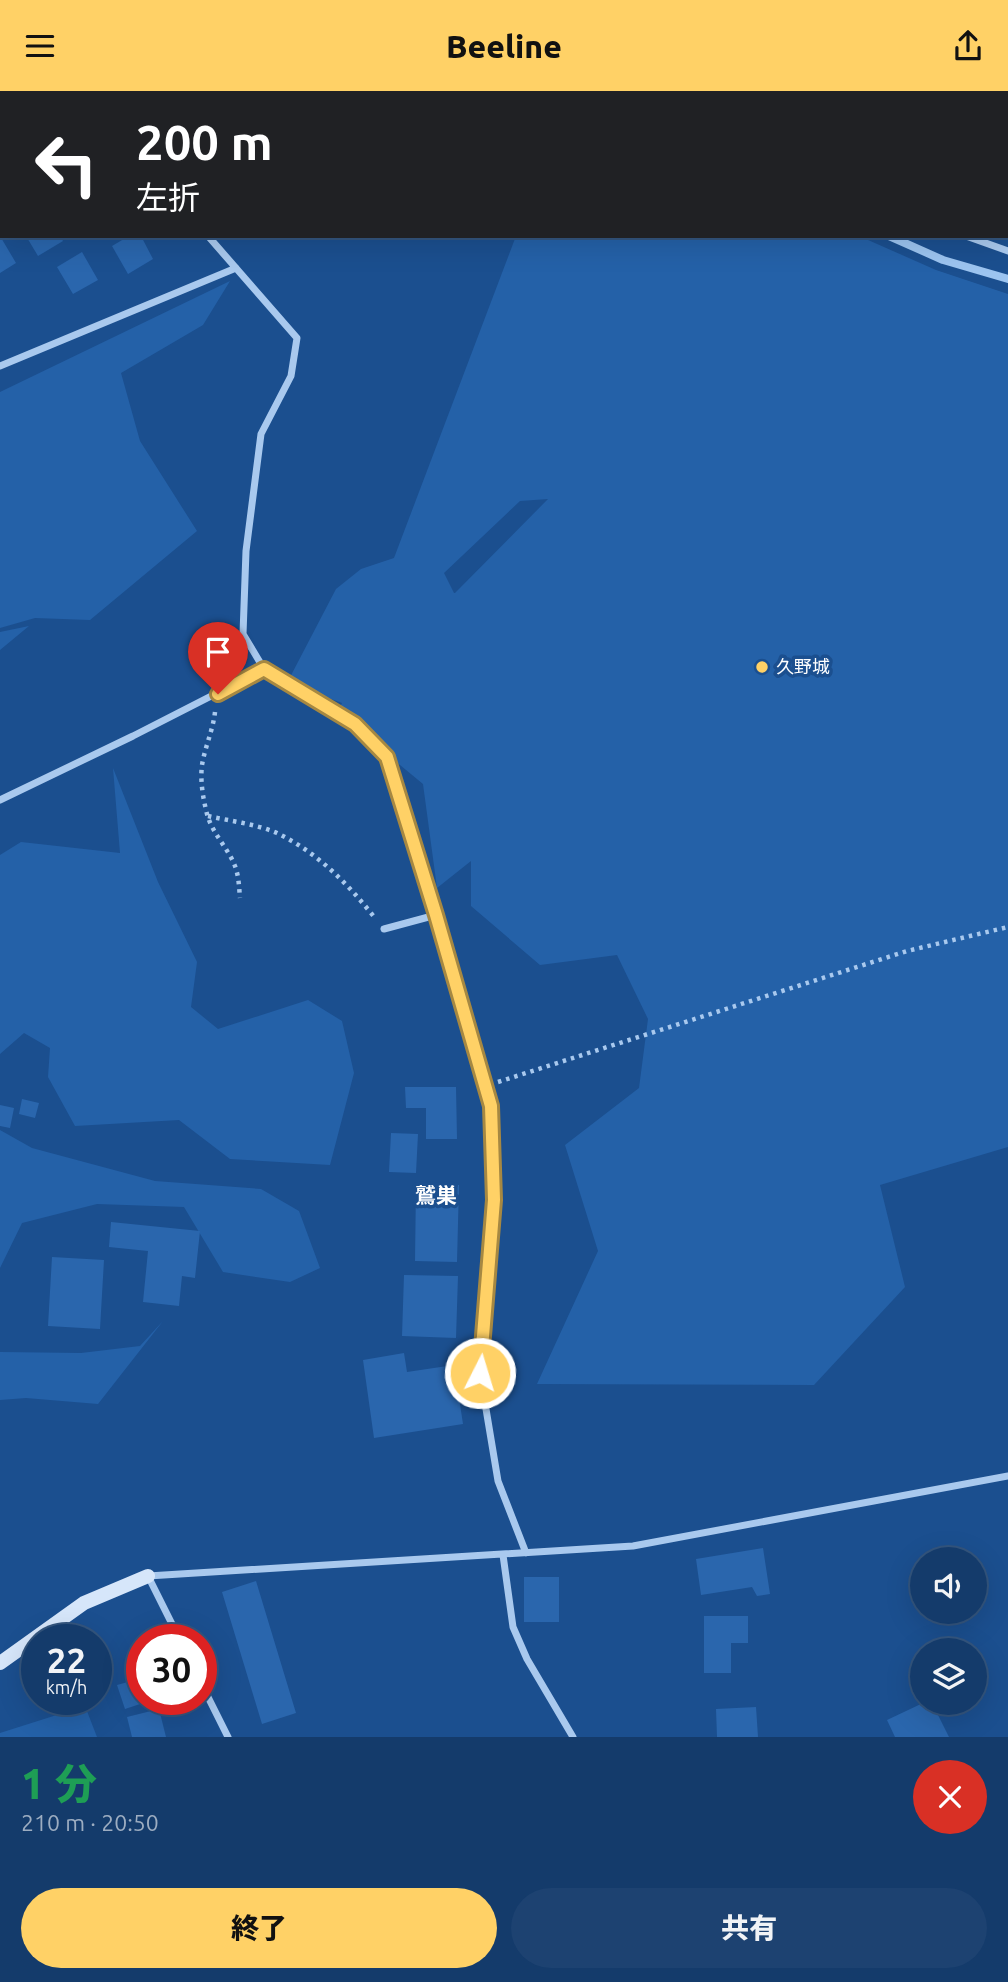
<!DOCTYPE html>
<html lang="ja">
<meta charset="utf-8">
<style>
body{margin:0;font-family:Ubuntu,"Noto Sans JP",sans-serif;background:#1d4271;color:#f1f3f6;height:100vh;display:flex;flex-direction:column;font-size:26px;white-space:nowrap}
*{box-sizing:border-box;margin:0}
p{font-size:23px;color:#9dadc1}
.icon{flex:none;width:38px;height:38px;fill:none;stroke:currentColor;stroke-width:2;stroke-linecap:round;stroke-linejoin:round}
.map{position:relative;height:1646px;overflow:hidden}
.drawer{display:flex;flex-direction:column;background:#143b6b;flex:1}
.drawer>*{flex:none}
.top-card{position:absolute;left:0px;top:0px;width:1008px;height:147px;box-shadow:0 7px 28px #0002,0 0 0 2px #33557e;background:#202124;color:#fff;overflow:hidden}
.tools{position:absolute;left:910px;top:1456px;display:grid;gap:14px}
.tools a{display:grid;place-items:center;width:77px;height:77px;border-radius:50%;background:#143b6b;box-shadow:0 7px 28px #0002,0 0 0 2px #33557e;font-size:35px}
.speed{position:absolute;left:21px;top:1533px;display:flex;gap:14px;font-size:35px;font-weight:700;text-align:center}
.speed>*{display:grid;place-content:center;width:91px;height:91px;border-radius:50%;background:#143b6b;box-shadow:0 7px 28px #0002,0 0 0 2px #33557e;line-height:1}
.speed small{font-size:18px;font-weight:400}
.speed .limit{border:10px solid #d22;background:#fff;color:#111}
.pin{position:absolute;display:grid;place-items:center;width:60px;height:60px;color:#fff;margin:-72px -30px;border-radius:50% 50% 50% 0;rotate:-45deg;box-shadow:0 0 7px #0007}
.pin .icon{rotate:45deg}
.me{position:absolute;width:77px;margin:-38px;rotate:5deg;stroke-linejoin:round;filter:drop-shadow(0 0 5px #0008)}
.turn{display:flex;align-items:center;gap:24px;height:147px;padding:0 21px;font-size:32px}
.turn .icon{width:91px;height:91px;stroke-width:2.5}
.turn b{display:block;font-size:49px;line-height:60px}
.round{display:grid;place-items:center;flex:none;width:74px;height:74px;border-radius:37px;background:#1d4271}
.head{display:flex;align-items:center;justify-content:space-between;height:119px;padding:0 21px}
h1{font-size:42px;font-weight:800;line-height:52px;color:#1e9e55}
.primary-button{display:flex;gap:14px;margin-top:auto;padding:14px 21px}
.primary-button a{flex:1;height:80px;border-radius:42px;background:#ffd166;color:#111;font-size:28px;font-weight:800;line-height:80px;text-align:center}
.primary-button a+a{background:#1d4271;color:#f1f3f6}
header{display:flex;justify-content:space-between;align-items:center;height:91px;padding:0 21px;background:#ffd166;color:#111;font-size:32px;font-weight:800}
.map>svg:first-child{display:block}
.green{fill:#2461a8;fill-rule:evenodd}
.lines{fill:none;stroke-linecap:round;stroke-linejoin:round}
.stream{stroke:#9cc4f0;stroke-width:8}
.building{fill:#2a66ad}
.path{stroke:#a9c9ee;stroke-width:4.5;stroke-dasharray:3.5 5;stroke-linecap:butt}
.street{stroke:#a9c9ee;stroke-width:7}
.secondary{stroke:#d6e6fa;stroke-width:14}
.route-casing{stroke:#a68842;stroke-width:18}
.route{stroke:#ffd166;stroke-width:12}
.poi-dot{fill:#ffd166;stroke:#1b4f8f;stroke-width:2.5}
.labels{text-anchor:middle;stroke-width:7;stroke-linejoin:round;paint-order:stroke}
.poi-label{font-size:18px;fill:#fff;stroke:#1b4f8f;text-anchor:start}
.quarter-label{font-size:21px;font-weight:bold;fill:#fff;stroke:#1b4f8f}
</style>
<header><svg class="icon" aria-label="menu" viewBox="0 0 24 24"><path d="M4 6h16M4 12h16M4 18h16"/></svg>Beeline<svg class="icon" aria-label="share" viewBox="0 0 24 24"><path d="M12 15V3M7 8l5-5 5 5M5 13v7h14v-7"/></svg></header>
<div class="map">
<svg width="1008" height="1646" viewBox="0 0 1008 1646">
<rect width="100%" height="100%" fill="#1b4f8f"/>
<path class="green" d="M0,0H87L88,2H2L0,82Z
M516,145H859L936,179L1008,203V1056L880,1094L905,1196L814,1294L537,1293L598,1160L565,1054L639,997L648,928L617,864L540,874L471,815V770L437,797L423,693L337,622L342,612L287,592L336,498L361,478L394,467ZM548,408L455,502H454L444,482L520,410Z
M230,190L203,234L121,282L140,350L197,440L90,529L35,527L0,537V301Z
M29,535L0,559V541Z
M113,677L158,791L197,871L191,916L218,938L308,909L342,930L354,982L330,1074L230,1068L179,1029L75,1035L48,986L50,957L24,942L0,963V764L21,751L120,762Z
M0,1039L32,1057L155,1090L261,1098L299,1120L320,1177L290,1191L223,1181L184,1116L97,1113L22,1132L0,1177Z
M163,1230L98,1313L26,1307L0,1309V1261L81,1262L140,1255Z
M85,1615L97,1646H0V1642Z"/>
<g class="lines">
<path class="stream" d="M563,0L567,2
M889,145L943,169L1008,188"/>
</g>
<path class="building" d="M0,145L16,172L0,182Z
M26,145H60L63,150L38,165Z
M129,145H141L153,168L128,183L112,155Z
M82,161L98,189L73,203L57,176Z
M405,996H456L457,1048H426V1017H406Z
M22,1008L39,1012L35,1027L19,1023Z
M0,1014L14,1017L10,1037L0,1035Z
M391,1042L418,1043L416,1082L389,1081Z
M416,1094H459L457,1171L415,1170Z
M111,1131L200,1140L195,1187L182,1185L179,1215L143,1211L148,1160L109,1156Z
M52,1166L104,1169L100,1238L48,1235Z
M404,1184L458,1185L456,1247L402,1245Z
M404,1262L407,1281L454,1274L463,1333L374,1347L363,1269Z
M763,1457L770,1503L757,1505L752,1496L701,1504L696,1468Z
M524,1486H559V1531H524Z
M256,1490L296,1622L262,1633L222,1501Z
M704,1525H748V1552H731V1582H704Z
M142,1587V1608L152,1609L125,1618L117,1594Z
M923,1612H932L949,1646H895L887,1629Z
M756,1616L758,1646H717L716,1618Z
M159,1618L166,1646H132L127,1626Z"/>
<g class="lines">
<path class="path" d="M215,621C213,639 205,656 202,674C200,690 203,707 207,723C212,742 228,757 235,775C239,786 239,796 240,807
M208,725C230,730 256,733 277,742C318,762 347,792 375,827
M498,991L907,860L1008,836"/>
<path class="street" d="M107,0L108,2
M620,0L624,2
M208,145L297,247L291,285L261,343L246,460L243,543L264,578L355,633L387,666L436,824L491,1015L494,1109L480,1282L498,1390L526,1462
M966,145L1008,160
M0,275L236,177
M0,709L133,645L264,578
M384,838L436,824
M503,1464L513,1536L527,1568L573,1646
M180,1549L148,1485L633,1455L1008,1385
M201,1592L228,1646"/>
<path class="secondary" d="M0,106L2,105
M0,1572L84,1512L148,1485"/>
</g>
<g class="lines">
<g class="route-casing">
<path id="route" d="M218,603L264,578L355,633L387,666L436,824L491,1015L494,1109L480,1282"/>
</g>
<use href="#route" class="route"/>
</g>
<circle class="poi-dot" cx="762" cy="576" r="7"/>
<g class="labels">
<g class="poi-label">
<text x="776" y="582">久野城</text>
</g>
<g class="quarter-label">
<text x="436" y="1112">鷲巣</text>
</g>
</g>
</svg>
<div class="tools">
<a><svg class="icon" aria-label="sound" viewBox="0 0 24 24"><path d="M4 9h4l5-4v14l-5-4H4zM17 9q2 3 0 6"/></svg></a>
<a><svg class="icon" aria-label="layers" viewBox="0 0 24 24"><path d="M12 4l9 5-9 5-9-5zM3 14l9 5 9-5"/></svg></a>
</div>
<div class="speed"><div>22<small>km/h</small></div><div class="limit">30</div></div>
<div class="pin" style="left:218px;top:603px;background:#d93025"><svg class="icon" aria-label="arrive" viewBox="0 0 24 24"><path d="M6 21V4h12l-3 4 3 4H6"/></svg></div>
<svg class="me" style="left:480px;top:1282px" viewBox="-20 -20 40 40"><circle r="17" fill="#ffd166" stroke="#fff" stroke-width="3"/><path d="M0-11L8 9 0 5-8 9z" fill="#fff"/></svg>
<div class="top-card">
<div class="turn"><svg class="icon" aria-label="left" viewBox="0 0 24 24"><path d="M17 20v-9H6M10 6l-5 5 5 5"/></svg><div><b>200 m</b>左折</div></div>
</div>
</div>
<section class="drawer">
<div class="head"><div><h1>1 分</h1><p>210 m · 20:50</p></div><a class="round" style="background:#d93025;color:#fff"><svg class="icon" aria-label="close" viewBox="0 0 24 24"><path d="M6 6l12 12M18 6L6 18"/></svg></a></div>
<div class="primary-button"><a>終了</a><a>共有</a></div>
</section>
